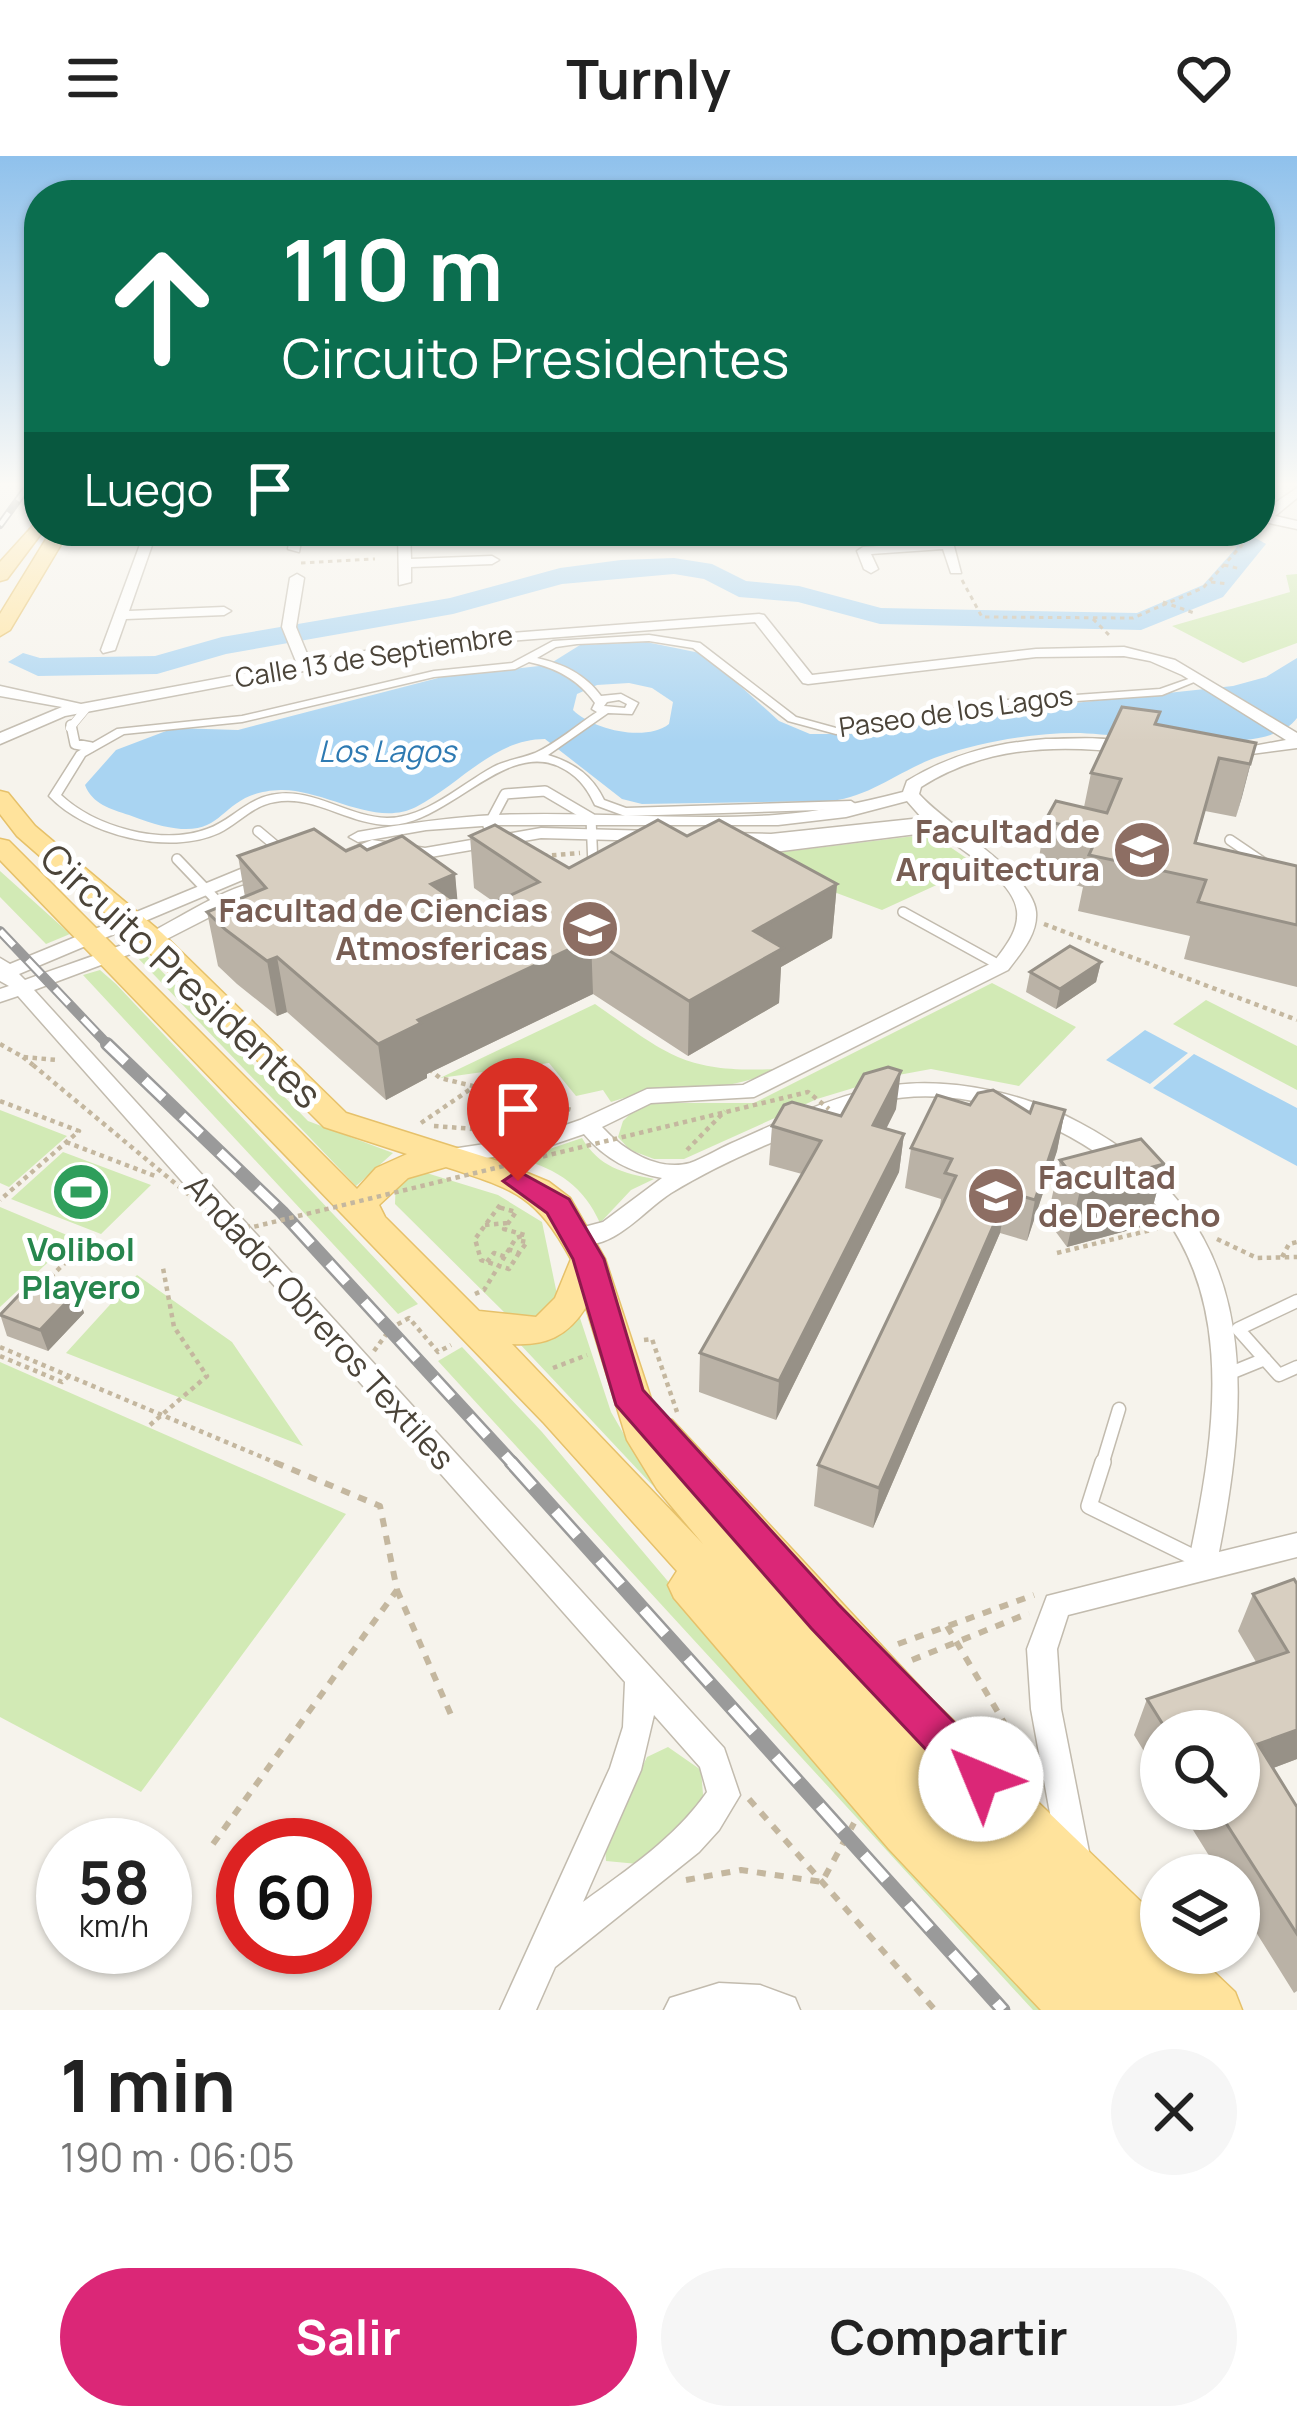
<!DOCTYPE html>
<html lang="es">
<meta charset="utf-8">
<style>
body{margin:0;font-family:Manrope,sans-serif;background:#f6f6f6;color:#222;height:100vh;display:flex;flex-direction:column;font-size:45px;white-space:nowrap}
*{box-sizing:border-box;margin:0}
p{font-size:39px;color:#767676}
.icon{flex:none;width:66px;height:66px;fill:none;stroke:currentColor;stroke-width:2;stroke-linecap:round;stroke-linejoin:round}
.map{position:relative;height:1854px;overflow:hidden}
.sheet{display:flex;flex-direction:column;background:#fff;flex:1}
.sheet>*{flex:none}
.banner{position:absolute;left:24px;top:24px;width:1251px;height:366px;border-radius:48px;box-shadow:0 3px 9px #0004;background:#0b6e4f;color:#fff;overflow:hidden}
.tools{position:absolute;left:1140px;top:1554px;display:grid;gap:24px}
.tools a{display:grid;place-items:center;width:120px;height:120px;border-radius:50%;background:#fff;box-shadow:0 3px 9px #0004;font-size:60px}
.speed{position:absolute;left:36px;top:1662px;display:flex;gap:24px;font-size:60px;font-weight:700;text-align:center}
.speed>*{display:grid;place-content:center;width:156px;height:156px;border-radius:50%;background:#fff;box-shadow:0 3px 9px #0004;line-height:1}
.speed small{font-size:30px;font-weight:400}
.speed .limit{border:18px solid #d22;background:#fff;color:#111}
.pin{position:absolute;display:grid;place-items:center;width:102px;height:102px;color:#fff;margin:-123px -51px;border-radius:50% 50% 50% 0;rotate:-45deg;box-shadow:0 0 12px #0007}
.pin .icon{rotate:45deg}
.me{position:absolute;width:132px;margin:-66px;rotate:315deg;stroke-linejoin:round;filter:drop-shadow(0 0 9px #0008)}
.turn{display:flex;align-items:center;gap:42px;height:252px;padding:0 60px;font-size:54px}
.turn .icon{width:156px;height:156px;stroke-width:2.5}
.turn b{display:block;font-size:84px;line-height:102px}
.then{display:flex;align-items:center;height:114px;padding:0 60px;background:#0003;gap:24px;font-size:45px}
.round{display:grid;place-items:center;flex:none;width:126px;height:126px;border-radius:63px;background:#f6f6f6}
.summary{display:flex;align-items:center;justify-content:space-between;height:204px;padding:0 60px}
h1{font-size:72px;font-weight:700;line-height:90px}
.cta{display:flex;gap:24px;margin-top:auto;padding:24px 60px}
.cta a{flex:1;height:138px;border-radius:72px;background:#db2777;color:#fff;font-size:48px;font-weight:700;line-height:138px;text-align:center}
.cta a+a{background:#f6f6f6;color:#222}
header{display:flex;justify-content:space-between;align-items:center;height:156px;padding:0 60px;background:#fff;font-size:54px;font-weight:700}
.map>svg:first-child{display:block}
.green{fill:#d2eab5}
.water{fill:#a9d4f2;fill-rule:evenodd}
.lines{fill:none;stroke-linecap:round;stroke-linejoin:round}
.river{fill:#a9d4f2;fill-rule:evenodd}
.service-far3-casing{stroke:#c2bbae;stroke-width:9}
.service-far2-casing{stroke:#c2bbae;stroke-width:12}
.service-far1-casing{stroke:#c2bbae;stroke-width:15}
.service-casing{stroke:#c2bbae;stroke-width:18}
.pedestrian-casing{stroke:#c2bbae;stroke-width:3}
.minor-casing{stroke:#c2bbae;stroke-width:3}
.primary-casing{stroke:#e6c16a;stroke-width:3}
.path-far2{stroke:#c4b79f;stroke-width:3;stroke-dasharray:4.5 4.5;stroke-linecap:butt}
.path-far1{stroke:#c4b79f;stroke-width:4.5;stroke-dasharray:4.5 4.5;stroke-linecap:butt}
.path{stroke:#c4b79f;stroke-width:6;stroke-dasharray:9 9;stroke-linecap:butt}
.service-far3{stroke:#fff;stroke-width:8}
.service-far2{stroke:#fff;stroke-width:9}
.service-far1{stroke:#fff;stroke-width:12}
.service{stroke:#fff;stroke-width:15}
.pedestrian{fill:#fff;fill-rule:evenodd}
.minor{fill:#fff;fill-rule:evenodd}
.primary{fill:#ffe39c;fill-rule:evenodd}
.rail-far3-casing{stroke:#9a9a9a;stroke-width:8}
.rail-far2-casing{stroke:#9a9a9a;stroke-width:10}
.rail-far1-casing{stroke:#9a9a9a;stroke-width:14}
.rail-casing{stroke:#9a9a9a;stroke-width:15}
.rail-far3{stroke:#fff;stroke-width:4.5;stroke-dasharray:15;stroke-linecap:butt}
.rail-far2{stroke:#fff;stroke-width:6;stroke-dasharray:20;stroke-linecap:butt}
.rail-far1{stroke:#fff;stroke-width:9;stroke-dasharray:26;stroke-linecap:butt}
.rail{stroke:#fff;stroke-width:10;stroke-dasharray:33;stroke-linecap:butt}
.path-bridge{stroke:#c4b79f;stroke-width:4.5;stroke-dasharray:4.5 4.5;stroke-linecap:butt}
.wall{fill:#bab2a6}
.shaded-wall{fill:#979187}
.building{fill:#d8cfc1;stroke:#979187;stroke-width:3}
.route{fill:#db2777;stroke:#8e194d;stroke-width:3}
.labels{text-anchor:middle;stroke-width:10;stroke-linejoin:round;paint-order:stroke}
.far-street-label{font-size:27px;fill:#4b4439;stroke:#fff}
.far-water-label{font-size:30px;font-style:italic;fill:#2e7ab2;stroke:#fff}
.education-label{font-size:33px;font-weight:bold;fill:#785e54;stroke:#fff;text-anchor:end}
.leisure-label{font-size:33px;font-weight:bold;fill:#27864d;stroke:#fff}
.street-label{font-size:33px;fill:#4b4439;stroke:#fff}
.near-street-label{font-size:39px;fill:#4b4439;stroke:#fff}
</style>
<header><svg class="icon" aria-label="menu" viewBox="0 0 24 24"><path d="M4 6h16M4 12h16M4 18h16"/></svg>Turnly<svg class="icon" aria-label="heart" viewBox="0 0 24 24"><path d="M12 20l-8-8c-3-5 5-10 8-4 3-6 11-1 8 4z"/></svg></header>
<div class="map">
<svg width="1297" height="1854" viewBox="0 0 1297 1854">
<rect width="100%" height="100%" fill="#f6f3ec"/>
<path class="green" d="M1297,418V487L1243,507L1172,470L1290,436L1286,419Z
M931,678L978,710L882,754L741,701Z
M0,715L70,778L46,788L0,741Z
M144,797L308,965L393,997L356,1030L136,800Z
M100,814L116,828L418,1148L398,1158L83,819Z
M992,827L1076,871L1019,930L931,913L893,920L817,943L684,1003H654L630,994L618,981L623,965L636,952L655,947H754Z
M1206,844L1297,890V934L1173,868Z
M595,848C670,900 684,917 778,913C718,942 672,925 611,946L603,934L576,940L549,907L440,922Z
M0,954L67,980L9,1031L0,1027Z
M582,982C599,1011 623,1017 654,1023L631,1034L600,1067C584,1031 558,1013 520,1003Z
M63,996L151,1029L101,1078L11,1043Z
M420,1015L498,1039L542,1066L559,1148L536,1167L512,1164L395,1048L396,1023Z
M0,1051L74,1082L0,1151Z
M137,1119L232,1186L303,1290L66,1197Z
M579,1159L611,1256L655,1332L518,1186L554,1181Z
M462,1191L542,1276L709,1474L1059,1854H1033L438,1205Z
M0,1206L346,1358L141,1636L0,1561Z
M668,1591L701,1614L704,1650L638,1708L606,1705L605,1689L647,1601Z"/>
<path class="water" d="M646,486L705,498L779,565L810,578H860L952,560L1233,530L1266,521L1297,502V562C1266,605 1124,577 1075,577C1033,577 980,586 940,600C901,613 873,640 831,645L642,648L622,643L545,583C494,583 459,629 416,651C375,672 324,633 281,634C206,636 236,701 129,659C111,653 92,648 85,629L116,594L174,572L238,574L442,521L548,509L580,489ZM629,527L652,532L673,546L669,568C646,586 593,574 573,554L577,538L597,529Z
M1145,874L1188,897L1150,928L1106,904Z
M1194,898L1297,952V1010L1153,932Z"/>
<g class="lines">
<path class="river" d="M1207,375H1243L1266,388L1223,441L1141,474L880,468L798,446L739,441L704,423L674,418L562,428L453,458L226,498L157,518L38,520L8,506L23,497L40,502L155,500L222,481L450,442L560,412L621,404L674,402L712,408L746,425L799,430L881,452L1137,457L1203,429L1237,391Z"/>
<g class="service-far3-casing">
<path id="service-far3" d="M1060,375L1064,381
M70,572L85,554"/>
</g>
<g class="service-far2-casing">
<path id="service-far2" d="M71,569L75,588L91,591
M488,670L505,638L545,635L591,662L593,710
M258,675L283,696
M1230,684L1264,707
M761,693L936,671
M177,703L220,748
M903,756L1001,810"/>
</g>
<g class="service-far1-casing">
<path id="service-far1" d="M1297,1145L1238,1173L1279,1219L1297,1211
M1228,1218L1265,1203
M1102,1309L1119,1253"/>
</g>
<g class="service-casing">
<path id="service" d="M1103,1306L1089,1350L1199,1404"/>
</g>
<g class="pedestrian-casing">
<path id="pedestrian" d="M649,479L700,487L796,561L836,572L1007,544L1160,533L1194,521L1199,524L1162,539L1007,550L836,578L788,565L693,492L649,485L577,488L556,491L537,502C563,508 585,518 601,540L621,538L638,547L632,558L608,557L548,599C574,607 592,619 604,644L626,652L851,645L857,649L851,653L625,660L595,649C586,630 577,619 558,610C504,586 448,667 391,669C351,670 314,638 275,646C253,649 238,668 219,677C169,700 86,679 49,640L77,596L117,573L242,560L434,515L512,507L553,485ZM529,506C557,512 579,524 595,547L592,553L597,556C577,569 557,587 535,597C523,602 506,604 493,611C460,629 426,662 387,662C347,661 311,630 271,639C246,644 230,665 207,673C162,690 95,671 61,639L85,600L124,578L242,566L434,521L515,513ZM619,544L627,548L625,552L604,550L607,546Z"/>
</g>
<g class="minor-casing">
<path id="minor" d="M1297,332V342L1275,360L1297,365V373L1260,365V357Z
M145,375H157L129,455L224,451L231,455L224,459L126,463L115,494L103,497L101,494Z
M291,375H303L299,396L288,393Z
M398,375H410L411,403L492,400L499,404L492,408L411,411V426L399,429Z
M938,375H950L961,417H951L943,393L871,398L878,413L871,417L864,413L857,395L863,391L941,386Z
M297,418L304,422L296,471L310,505L431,483L759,458L764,459L812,519L1036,493L1124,491L1175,504L1297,577V592L1221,602V596L1286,584L1182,519L1150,505L1124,500L1036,501L808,528L803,527L755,466L431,491L65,560L0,588V577L62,551L0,540V530L81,548L297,508L282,471L290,422Z
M1046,583C1074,583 1114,578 1138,592L1130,597C1057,588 985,590 921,631L919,638C946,669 1033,718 1036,756C1038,778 1020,798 1008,814L754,941L651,947L602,971C623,994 658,1016 690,1007C704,1002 718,993 732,987C782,965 839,936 895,929C955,922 1027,938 1080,967C1258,1061 1253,1222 1219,1396L1297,1377V1401L1068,1459L1057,1493L1061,1553L1090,1701L1086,1713L1074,1717L1062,1713L1058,1701L1031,1553L1027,1493L1047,1440L1189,1404C1218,1268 1242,1111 1120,1014C1055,963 964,927 880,945C851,952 822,966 795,977C752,994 710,1013 671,1037C640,1057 611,1099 569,1087L565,1081L569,1075L603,1066L662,1022C630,1016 605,1003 584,978L534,995L445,1008L434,1001L445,994L531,981L580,964L647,933L743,929L994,806C1005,791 1019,775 1017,755C1014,723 955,690 931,671C893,676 743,699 717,682L726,677L771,678L922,662L907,645L846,661L778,669H496L426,674L358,686L349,681L358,676C404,668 449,661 496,659C589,655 682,665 775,659C819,656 861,647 903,636L907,625C951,598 996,587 1046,583Z
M541,672L653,675L662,680L653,685L541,682L425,702L373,694L341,705L332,700L372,684L425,692Z
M265,703L274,708L271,712L19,818L25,824C63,810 102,798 139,782C176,766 236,721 275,725L278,729L275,733L245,743L157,788L34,834L724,1592L740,1639L719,1674L699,1696L555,1811L536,1854H500L610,1612L623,1571L625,1526L18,840L0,846V833L9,830L0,825V802L10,808ZM654,1559L700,1611L707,1636C675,1682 628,1713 583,1746L641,1614Z
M719,1827L760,1829L795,1842L800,1854H664L670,1842Z"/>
</g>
<g class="primary-casing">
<path id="primary" d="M39,363V375H43L7,423L0,425V406Z
M51,375H69L10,474L0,480V458Z
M0,635L8,637L35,670L162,777L346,957L501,1006L549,1026L570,1042L605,1103L657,1261L672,1264L932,1544L1161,1765V1797H1194L1235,1836L1242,1854H1041L889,1693L674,1442L668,1429L677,1415L544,1267L0,704V683L9,685L357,1033L376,1012L407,998L324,971L142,789L17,680L0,658ZM446,1011C515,1034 535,1038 571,1103L555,1142L536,1161L479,1155L385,1061L379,1049L408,1022ZM586,1151L627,1284L657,1333L703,1388L512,1188C546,1190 568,1180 586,1151Z"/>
</g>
<path class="path-far2" d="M1130,375L1145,381L1170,375
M1196,375L1237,387
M1075,381L1101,375
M301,407L375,403
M1224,409L1241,413
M962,424L982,461L1133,462L1203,432L1255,375
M1211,426L1228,428
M1163,446L1194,457
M1093,463L1110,480"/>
<path class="path-far1" d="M543,700L580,697
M1044,768L1297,864
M0,888L23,901L57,904
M23,901L33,909
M429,913L440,922L572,954
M0,945L79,975L0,1044
M421,967L475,930
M434,970L488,974
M501,974L502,937
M66,986L155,1020
M687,994L725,955
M500,1049L475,1083L481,1104L509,1113L519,1097
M485,1069L508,1067
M1217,1083L1257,1102L1297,1101
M508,1093L519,1097L527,1086L521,1085
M1057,1097L1159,1072
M1282,1101L1289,1088L1297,1086
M487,1106L494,1097L506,1101
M44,1127L92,1081
M475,1138L484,1134L516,1082L525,1079L504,1073L516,1056L498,1051
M644,1184L652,1183L677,1256
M0,1191L281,1309
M374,1195L391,1172L409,1162L438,1196L451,1189
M0,1200L62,1226L69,1220
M553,1212L587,1199
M150,1269L207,1220L174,1171L163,1112"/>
<path class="path" d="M397,1434L451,1559
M947,1470L1015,1585L1009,1601
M898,1488L1034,1439
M912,1504L1029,1457
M1007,1605L1023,1594L1026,1598
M749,1643L935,1854
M213,1688L397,1434L380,1350L274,1306
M686,1724L741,1714L822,1726L854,1667"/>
<use href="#service-far3" class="service-far3"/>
<use href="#service-far2" class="service-far2"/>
<use href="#service-far1" class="service-far1"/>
<use href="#service" class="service"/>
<use href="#pedestrian" class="pedestrian"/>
<use href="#minor" class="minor"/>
<use href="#primary" class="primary"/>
<g class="rail-far3-casing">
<path id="rail-far3" d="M0,369L31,326"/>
</g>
<g class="rail-far2-casing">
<path id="rail-far2" d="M0,775L110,891"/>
</g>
<g class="rail-far1-casing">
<path id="rail-far1" d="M107,888L282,1056L514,1309"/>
</g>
<g class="rail-casing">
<path id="rail" d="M511,1306L1003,1854"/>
</g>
<use href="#rail-far3" class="rail-far3"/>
<use href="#rail-far2" class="rail-far2"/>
<use href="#rail-far1" class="rail-far1"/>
<use href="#rail" class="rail"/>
<path class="path-bridge" d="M33,909L224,1068L253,1071L808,936L829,953"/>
</g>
<path class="wall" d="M1157,569L1256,587L1236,661L1205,655L1196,688L1297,710V831L1184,803L1190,780L1078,755L1083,731L1036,720L1045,665L1084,651L1091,617Z
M470,680L569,712L687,680L837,728L832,782L781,811L779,847L688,900L593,838L427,918V922L386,944L287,856L277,860L237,828L218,810L207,756L245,741L238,700L367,694L455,718L457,746L472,757L494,746L474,732Z
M1101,806L1096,826L1056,853L1026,836L1030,816Z
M970,949L1030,957L1065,954L1057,995L1027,1085L1000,1077L873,1372L814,1350L818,1309L939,1057L941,1043L905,1032L911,992Z
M896,953L886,973L904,978L899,1016L776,1264L699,1236L700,1197L802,1018L769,1009L772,970Z
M1060,1004L1164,1008L1148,1069L1067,1091L1047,1064Z
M77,1135L84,1157L48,1195L7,1180L0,1158Z
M1297,1428V1603L1273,1612L1297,1651V1835L1294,1837L1239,1749V1719H1221L1180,1653H1239V1575H1161V1623L1134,1579L1147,1543L1256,1506L1238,1475L1253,1438Z"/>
<path class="shaded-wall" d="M1256,587L1242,641L1236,661L1250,608Z
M455,718L460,771L431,728Z
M837,728L832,782L781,811L779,847L688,900L689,845L754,775Z
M591,783L593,838L427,918V922L386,944L378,888L418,864Z
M277,801L287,856L277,860L267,805Z
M1101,806L1096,826L1056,853L1060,833Z
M901,915L896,953L869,1007L873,969Z
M1065,954L1057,995L1027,1085L1035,1044Z
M904,978L899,1016L776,1264L779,1225Z
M1164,1008L1148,1069L1067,1091L1081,1030Z
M1008,1036L1000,1077L873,1372L879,1332Z
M77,1135L84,1157L48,1195L40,1174Z
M1297,1574V1603L1241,1624L1258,1588Z"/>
<path class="building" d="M1122,551L1160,556L1155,568L1256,587L1250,608L1219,602L1195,687L1297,710V769L1198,746L1206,724L1089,699L1099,677L1045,665L1056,645L1107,657L1121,623L1091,617Z
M658,664L687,680L719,664L837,728L754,775L783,792L689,845L591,783L418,864L421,867L378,888L277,801L267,805L226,774L207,756L266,732L238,700L314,673L346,695L360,689L367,694L402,680L455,718L431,728L472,757L539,726L470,680L495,669L569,712Z
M1070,790L1101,806L1060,833L1030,816Z
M888,911L901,915L873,969L904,978L779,1225L700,1197L821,985L772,970L784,949L792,946L841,960L864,918Z
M993,934L1030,957L1034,946L1065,954L1035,1044L1008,1036L879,1332L818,1309L956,1020L945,1017L952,1003L911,992L937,939L970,949L978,937Z
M1141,983L1164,1008L1081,1030L1060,1004Z
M36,1121L77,1135L40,1174L0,1159Z
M1294,1423L1297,1428V1574L1258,1588L1297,1651V1778L1217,1653H1239V1575H1167L1147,1543L1288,1496L1253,1438Z"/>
<linearGradient id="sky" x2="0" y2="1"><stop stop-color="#8fc1ec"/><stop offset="0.56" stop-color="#fbfaf6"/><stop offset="1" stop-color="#fbfaf6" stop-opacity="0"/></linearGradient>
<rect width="1297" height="586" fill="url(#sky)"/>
<path class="route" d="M518,1015L569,1043L604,1103L643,1234L838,1448L996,1609L1002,1623L996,1637L981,1642L967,1637L811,1472L616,1249L573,1103L547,1057L503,1025Z"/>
<defs>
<g id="university-disc" transform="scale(3)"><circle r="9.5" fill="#8d6e63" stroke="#fff"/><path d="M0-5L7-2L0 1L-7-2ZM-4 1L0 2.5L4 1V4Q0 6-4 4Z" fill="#fff"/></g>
<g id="stadium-disc" transform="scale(3)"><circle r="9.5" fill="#2e9e5b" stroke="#fff"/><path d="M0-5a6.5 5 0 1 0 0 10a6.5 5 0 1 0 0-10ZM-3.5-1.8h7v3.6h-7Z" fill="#fff"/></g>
</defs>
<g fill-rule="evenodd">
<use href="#university-disc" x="1142" y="694"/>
<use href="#university-disc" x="590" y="773"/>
<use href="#stadium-disc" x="81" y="1036"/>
<use href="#university-disc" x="996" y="1040"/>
</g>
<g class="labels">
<g class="far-street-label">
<text transform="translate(374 501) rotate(-9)" y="9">Calle 13 de Septiembre</text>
<text transform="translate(956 556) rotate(-8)" y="9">Paseo de los Lagos</text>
</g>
<g class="far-water-label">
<text x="387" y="606">Los Lagos</text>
</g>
<g class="education-label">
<text x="1100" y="687">Facultad de<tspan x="1100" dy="38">Arquitectura</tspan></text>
<text x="548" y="766">Facultad de Ciencias<tspan x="548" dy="38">Atmosfericas</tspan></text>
<text x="1038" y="1033" text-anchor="start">Facultad<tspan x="1038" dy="38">de Derecho</tspan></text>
</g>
<g class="leisure-label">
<text x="81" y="1105">Volibol<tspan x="81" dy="38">Playero</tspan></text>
</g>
<g class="street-label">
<text transform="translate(320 1166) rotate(48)" y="12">Andador Obreros Textiles</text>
</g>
<g class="near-street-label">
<text transform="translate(181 820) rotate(43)" y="14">Circuito Presidentes</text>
</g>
</g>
</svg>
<div class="tools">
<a><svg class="icon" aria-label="search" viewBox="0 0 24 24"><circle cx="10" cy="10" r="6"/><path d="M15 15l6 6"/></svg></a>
<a><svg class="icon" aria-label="layers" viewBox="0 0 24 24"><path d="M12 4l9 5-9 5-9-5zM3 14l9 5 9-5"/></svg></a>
</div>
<div class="speed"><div>58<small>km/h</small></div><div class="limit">60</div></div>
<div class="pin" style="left:518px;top:1025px;background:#d93025"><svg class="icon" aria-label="arrive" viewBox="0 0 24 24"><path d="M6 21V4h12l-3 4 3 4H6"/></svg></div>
<svg class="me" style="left:981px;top:1623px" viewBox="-20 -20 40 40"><circle r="19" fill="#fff"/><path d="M0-13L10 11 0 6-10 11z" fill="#db2777"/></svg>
<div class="banner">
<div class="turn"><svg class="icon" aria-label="ahead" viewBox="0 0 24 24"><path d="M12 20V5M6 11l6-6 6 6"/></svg><div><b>110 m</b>Circuito Presidentes</div></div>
<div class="then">Luego<svg class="icon" aria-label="arrive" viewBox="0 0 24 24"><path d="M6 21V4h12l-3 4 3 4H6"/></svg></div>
</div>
</div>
<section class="sheet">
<div class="summary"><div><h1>1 min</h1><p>190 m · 06:05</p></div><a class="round"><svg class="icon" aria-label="close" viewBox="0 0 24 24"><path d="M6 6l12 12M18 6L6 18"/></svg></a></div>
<div class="cta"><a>Salir</a><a>Compartir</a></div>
</section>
